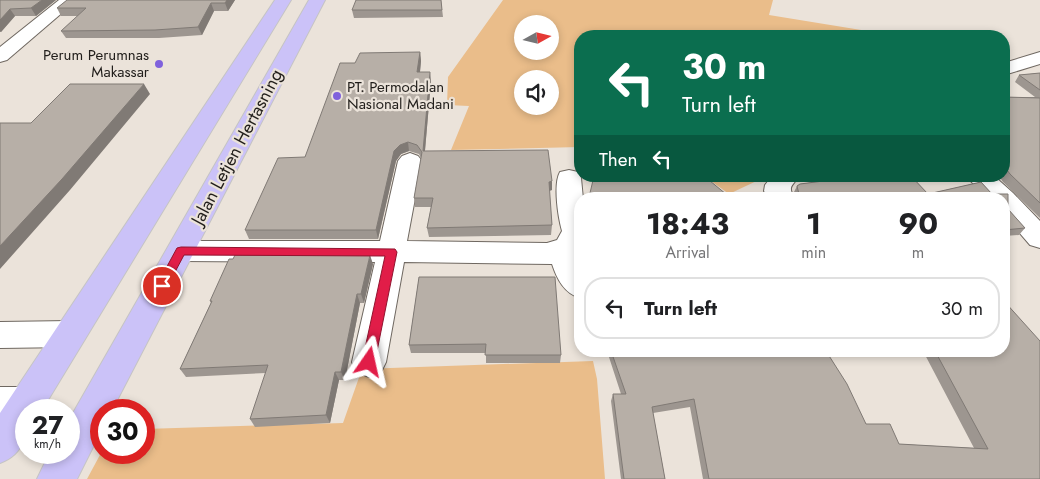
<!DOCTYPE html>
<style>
body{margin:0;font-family:Jost,sans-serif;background:#f2f2f2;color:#202124;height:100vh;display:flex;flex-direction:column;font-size:19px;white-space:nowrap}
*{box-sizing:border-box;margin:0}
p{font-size:16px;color:#757577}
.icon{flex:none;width:28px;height:28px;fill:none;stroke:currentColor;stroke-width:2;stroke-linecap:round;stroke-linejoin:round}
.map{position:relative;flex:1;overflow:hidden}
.details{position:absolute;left:574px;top:192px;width:436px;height:165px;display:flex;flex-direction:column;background:#fff;border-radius:20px;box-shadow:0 2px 8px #0003}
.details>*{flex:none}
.banner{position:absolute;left:574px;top:30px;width:436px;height:152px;border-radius:20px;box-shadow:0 2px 8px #0003;background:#0b6e4f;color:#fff;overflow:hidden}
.needle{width:32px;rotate:82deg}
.tools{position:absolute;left:514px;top:15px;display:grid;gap:10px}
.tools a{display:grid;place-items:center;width:45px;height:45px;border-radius:50%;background:#fff;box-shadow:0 2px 8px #0003;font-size:25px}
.speed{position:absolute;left:15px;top:399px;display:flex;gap:10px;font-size:25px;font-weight:700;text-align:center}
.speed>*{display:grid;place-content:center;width:65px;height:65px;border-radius:50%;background:#fff;box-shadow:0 2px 8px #0003;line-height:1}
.speed small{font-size:12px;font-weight:400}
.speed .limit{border:8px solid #d22;background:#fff;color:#111}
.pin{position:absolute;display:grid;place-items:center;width:42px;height:42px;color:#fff;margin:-21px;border:2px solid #fff;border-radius:50%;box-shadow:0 1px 5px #0007}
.me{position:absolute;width:55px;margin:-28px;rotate:11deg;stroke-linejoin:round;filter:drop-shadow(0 0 4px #0008)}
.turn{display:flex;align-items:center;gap:18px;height:105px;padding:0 25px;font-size:22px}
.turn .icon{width:65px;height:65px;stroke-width:2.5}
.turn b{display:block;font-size:35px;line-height:42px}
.then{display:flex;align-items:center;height:48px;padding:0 25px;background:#0003;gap:10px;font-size:19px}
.eta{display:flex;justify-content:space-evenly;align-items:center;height:85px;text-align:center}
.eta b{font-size:30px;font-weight:700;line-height:35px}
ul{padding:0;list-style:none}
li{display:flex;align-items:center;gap:15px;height:62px;margin:0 10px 8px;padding:0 15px;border:2px solid #e0e0e0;border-radius:20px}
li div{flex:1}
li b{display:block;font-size:19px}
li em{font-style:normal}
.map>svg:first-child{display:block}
.green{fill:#eabd8a;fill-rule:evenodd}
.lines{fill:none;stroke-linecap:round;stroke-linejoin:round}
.minor-casing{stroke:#6f6861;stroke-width:2}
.tertiary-casing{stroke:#6f6861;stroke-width:2}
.primary-casing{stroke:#c5c4c4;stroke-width:2}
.minor{fill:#fff;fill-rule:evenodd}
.tertiary{fill:#fff;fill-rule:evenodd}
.primary{fill:#cbc2f8;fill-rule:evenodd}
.wall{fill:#9d9690}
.shaded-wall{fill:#807a75}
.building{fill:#b7afa7;stroke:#807a75}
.route{fill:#e11d48;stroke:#92132f}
.poi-dot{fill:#7f61dc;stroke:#ebe3da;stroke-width:2}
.labels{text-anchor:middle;stroke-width:4.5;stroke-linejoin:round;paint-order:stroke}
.far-poi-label{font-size:15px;fill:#211e1b;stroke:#ebe3da;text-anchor:end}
.street-label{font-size:18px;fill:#211e1b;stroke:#ebe3da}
</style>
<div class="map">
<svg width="1040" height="479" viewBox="0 0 1040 479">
<rect width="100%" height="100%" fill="#ebe3da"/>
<path class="green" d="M503,0H773L769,15L898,36H580V147L451,150L469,106L447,105L448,77ZM522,24H550V51H522ZM522,79H550V106H522Z
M704,176H767L729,194Z
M593,361L597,379L605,479H87L101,453L144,452V429L343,423L362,369Z"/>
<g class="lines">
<g class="minor-casing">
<path id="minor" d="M59,0H77L7,60L0,62V47Z
M1040,52V64L1004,75V63Z
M410,153L418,156L422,161L407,241L547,243L557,240L562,231C558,217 553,184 560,172L569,170L578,172L581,178L583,199H580V298C564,293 557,279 552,264L404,262L386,362L381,372L369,377L357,372L352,362L375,262L181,261L171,258L167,251L171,244L181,241H380L398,161L402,156Z
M772,176H799C792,187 787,186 795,199H769L764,191L765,185Z
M966,176H994L1013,193L1040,221V248L1030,245L1004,215V199H988Z"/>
</g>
<g class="tertiary-casing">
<path id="tertiary" d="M70,321L81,325L86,334L81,343L70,347L0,348V322Z
M0,387H26L38,392L43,403L40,410H26V419H0Z"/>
</g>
<g class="primary-casing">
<path id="primary" d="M275,0H291L42,410H26C26,435 26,453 0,463V413Z
M309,0H325L112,410H101V431L77,479H37L50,452H69V420Z"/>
</g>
<use href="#minor" class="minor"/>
<use href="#tertiary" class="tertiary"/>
<use href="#primary" class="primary"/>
</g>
<path class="wall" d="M0,0H56L36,16H15L1,32H0Z
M67,0H235L228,11H214L202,35L159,38H66L61,31L78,16H61L57,8Z
M441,0L443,17L354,18L352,10Z
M420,52L421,61L420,72L431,81L425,151L552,190L549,191L552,225L551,235L429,237L427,228L431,207H415L414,198L421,158L419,154L409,151L401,154L396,161L378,239H249L245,230L305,157L355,63Z
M1040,73V218L1003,182L999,176H1004V97H1035L1015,82L1019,75Z
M815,176H911L928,194L981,182L992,194H1008V209L1025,228L1019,235L1004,236V199H774L782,194H794V192L797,186L800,184L821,181Z
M590,193L732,199H589Z
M373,264L364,303H360L345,380H339L330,423L255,427L250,419L266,373L186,377L180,369L211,303L210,301Z
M419,277L561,355L560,363H486V353H411L409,345Z
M607,351H826L866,424L899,444L974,448L923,351H1004L1040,479H703L690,407L653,413L665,479H621L611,401L613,394H621Z"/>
<path class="shaded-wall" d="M42,0H56L36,16L31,8Z
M227,0H235L228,11L225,3Z
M211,3L214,11L202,35L198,27Z
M10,9L15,16L1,32L0,31V20Z
M420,52L421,61L419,81L417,72Z
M430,72L431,81L424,161L423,151Z
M144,84L150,94L70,190L0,269V246Z
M408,142L409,151L401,154L396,161L378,239L376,230L394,151L400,145Z
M552,181V190L548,191L549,182Z
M370,255L373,264L364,303L361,294Z
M357,294L360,303L345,380L341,372Z
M335,372L339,380L330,423L326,415Z"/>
<path class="building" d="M0,0H42L31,8L10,9L0,20Z
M67,0H227L225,3H211L198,27L155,30L61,31L86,8H57Z
M356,0H441L442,10H352Z
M420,52L417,72H430L423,151L548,150L552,181L549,182L552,225L427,228L433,198H414L422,152L417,145L408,142L400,145L394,151L376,230H245L278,158L305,157L340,63H355L360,53Z
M1040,73V90L1019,75Z
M70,84H144L62,179L0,246V123H31Z
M1004,97L1040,98V203L1010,174L1004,166Z
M594,176H704L732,199H627L590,193Z
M826,176H911L928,194L981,182L992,194H1008V209L1025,228L1004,230V199H774L782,194H799L797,186L800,184L831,180Z
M235,255H370L361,294H357L341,372H335L326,415L250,419L268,365L180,369L212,301H210L229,259H233Z
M419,277H555L561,355H485L486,344L409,345Z
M1004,301L1040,341V479H709L694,399L652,407L665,479H624L613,394H626L611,351H826L847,384L866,424H890L899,444L988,449L935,351H1004Z"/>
<path class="route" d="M181,247L395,249L397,252L374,366L369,368L364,366L362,362L385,256L184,255L166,289H158L156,286L158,283L177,248Z"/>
<g class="poi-dot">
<circle cx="159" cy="64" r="5"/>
<circle cx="337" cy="96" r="5"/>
</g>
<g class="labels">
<g class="far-poi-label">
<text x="149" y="60">Perum Perumnas<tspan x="149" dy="17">Makassar</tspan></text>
<text x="347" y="92" text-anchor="start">PT. Permodalan<tspan x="347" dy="17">Nasional Madani</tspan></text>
</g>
<g class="street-label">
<text transform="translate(237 147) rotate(-62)" y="6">Jalan Letjen Hertasning</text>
</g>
</g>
</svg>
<div class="tools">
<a><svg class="needle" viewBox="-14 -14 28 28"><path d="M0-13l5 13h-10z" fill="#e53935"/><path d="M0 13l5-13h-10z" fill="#757577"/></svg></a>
<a><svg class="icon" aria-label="sound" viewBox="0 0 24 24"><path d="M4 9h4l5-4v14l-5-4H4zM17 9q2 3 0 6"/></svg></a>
</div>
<div class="speed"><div>27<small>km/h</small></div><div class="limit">30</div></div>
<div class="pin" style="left:162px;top:286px;background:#d93025"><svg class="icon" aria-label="arrive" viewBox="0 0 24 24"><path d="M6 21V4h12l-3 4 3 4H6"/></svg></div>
<svg class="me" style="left:369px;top:362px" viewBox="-20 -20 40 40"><path d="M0-17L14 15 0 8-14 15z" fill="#e11d48" stroke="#fff" stroke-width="4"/></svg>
<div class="banner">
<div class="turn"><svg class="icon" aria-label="left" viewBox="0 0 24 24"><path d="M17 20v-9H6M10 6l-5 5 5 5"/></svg><div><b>30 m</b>Turn left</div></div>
<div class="then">Then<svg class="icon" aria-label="left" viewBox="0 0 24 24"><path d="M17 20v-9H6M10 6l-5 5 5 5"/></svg></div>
</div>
<section class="details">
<div class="eta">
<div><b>18:43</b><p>Arrival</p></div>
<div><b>1</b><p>min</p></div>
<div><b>90</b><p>m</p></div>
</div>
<ul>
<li><svg class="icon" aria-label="left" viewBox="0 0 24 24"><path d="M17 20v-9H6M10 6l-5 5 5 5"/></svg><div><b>Turn left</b></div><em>30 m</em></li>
</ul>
</section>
</div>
